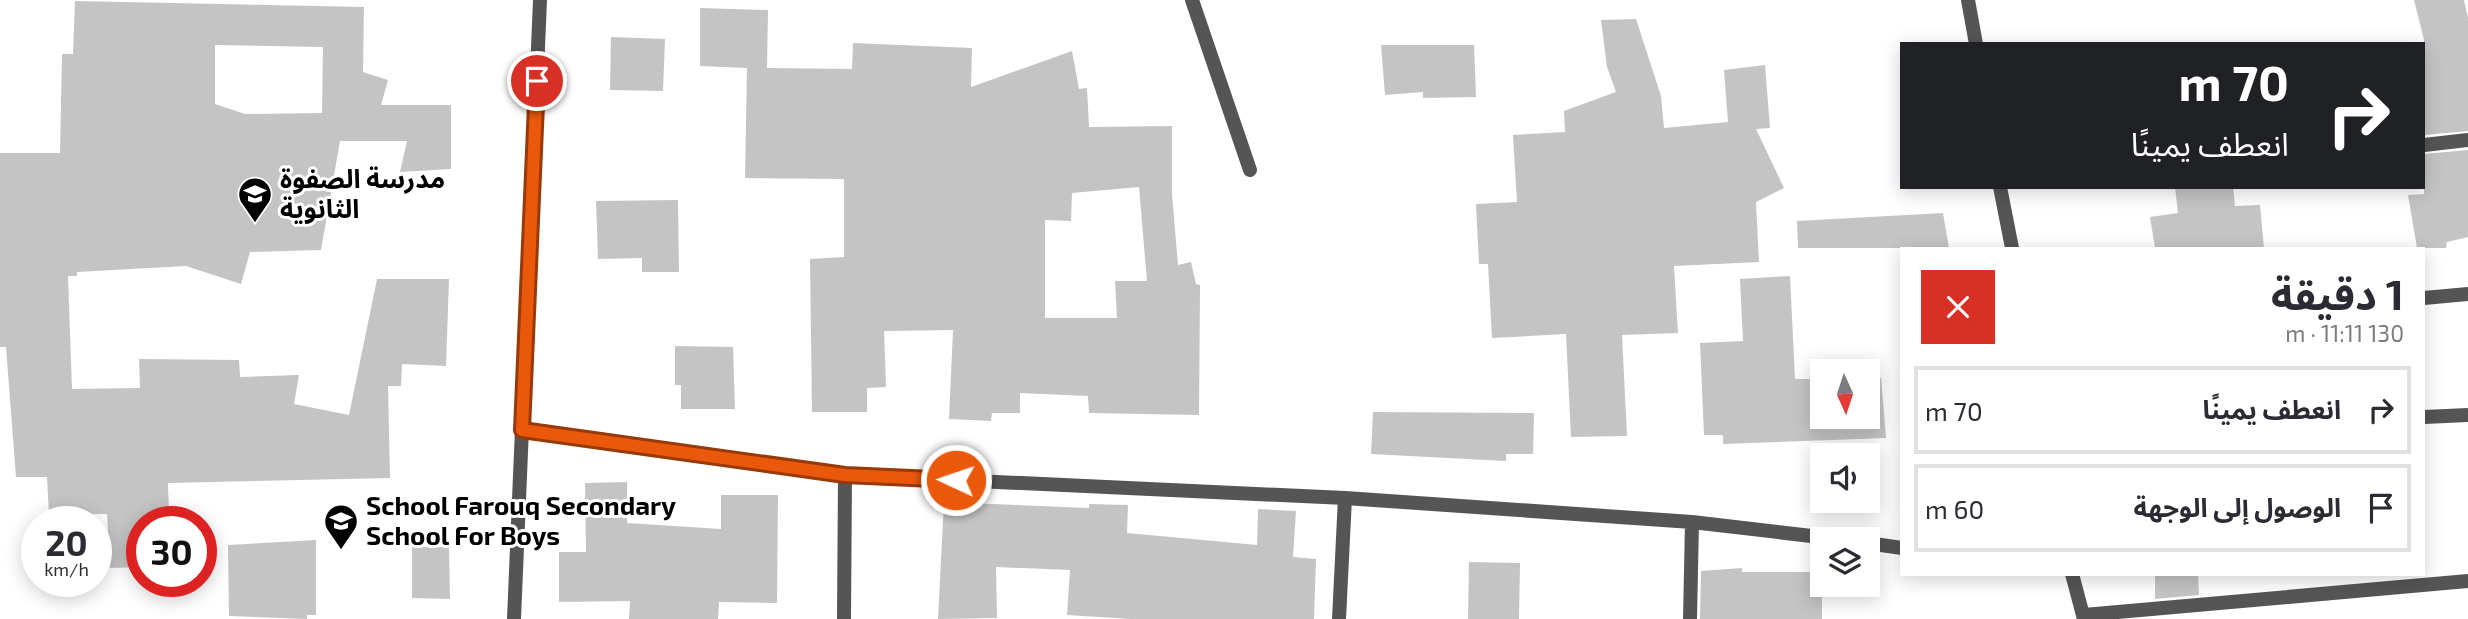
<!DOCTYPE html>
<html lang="ar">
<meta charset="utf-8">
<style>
body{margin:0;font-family:"Exo 2","Noto Sans Arabic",sans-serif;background:#f7f7f7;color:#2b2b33;direction:rtl;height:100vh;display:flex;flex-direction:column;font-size:26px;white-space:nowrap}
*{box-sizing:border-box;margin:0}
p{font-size:23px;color:#7c7c81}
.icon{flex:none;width:38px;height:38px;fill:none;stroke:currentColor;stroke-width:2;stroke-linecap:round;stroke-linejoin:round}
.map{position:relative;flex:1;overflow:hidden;direction:ltr}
.drawer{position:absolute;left:1900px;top:247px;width:525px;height:329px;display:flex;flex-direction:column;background:#fff;border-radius:0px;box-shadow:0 4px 18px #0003;direction:rtl}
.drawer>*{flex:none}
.banner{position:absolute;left:1900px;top:42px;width:525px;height:147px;border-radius:0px;box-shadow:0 4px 18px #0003;direction:rtl;background:#202124;color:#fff;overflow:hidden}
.needle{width:46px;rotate:177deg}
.buttons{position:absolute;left:1810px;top:359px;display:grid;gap:14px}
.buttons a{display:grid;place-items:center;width:70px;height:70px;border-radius:0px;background:#fff;box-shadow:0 4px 18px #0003;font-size:35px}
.speed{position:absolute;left:21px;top:506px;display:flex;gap:14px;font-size:35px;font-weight:700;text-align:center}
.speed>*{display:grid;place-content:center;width:91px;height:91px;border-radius:50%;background:#fff;box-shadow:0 4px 18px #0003;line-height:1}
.speed small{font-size:18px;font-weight:400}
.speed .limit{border:10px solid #d22;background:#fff;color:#111}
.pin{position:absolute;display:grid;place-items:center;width:60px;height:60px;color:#fff;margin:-30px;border:4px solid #fff;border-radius:50%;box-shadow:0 2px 7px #0007}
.me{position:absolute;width:77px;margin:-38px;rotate:273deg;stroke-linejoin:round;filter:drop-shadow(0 0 5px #0008)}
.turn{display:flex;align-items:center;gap:24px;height:147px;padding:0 21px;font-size:32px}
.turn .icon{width:91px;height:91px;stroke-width:2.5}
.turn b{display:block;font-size:49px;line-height:60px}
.round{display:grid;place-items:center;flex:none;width:74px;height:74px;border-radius:0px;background:#f7f7f7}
.overview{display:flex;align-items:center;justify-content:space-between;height:119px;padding:0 21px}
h1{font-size:42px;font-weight:700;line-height:52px}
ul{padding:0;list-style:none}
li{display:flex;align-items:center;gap:21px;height:88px;margin:0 14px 10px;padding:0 7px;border:4px solid #e1e1e2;border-radius:0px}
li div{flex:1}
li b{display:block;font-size:26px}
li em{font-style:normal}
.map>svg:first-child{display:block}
.building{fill:#c4c4c4;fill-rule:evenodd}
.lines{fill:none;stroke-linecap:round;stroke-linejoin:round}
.street{stroke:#555;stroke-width:14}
.route-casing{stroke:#983908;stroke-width:18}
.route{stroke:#ea580c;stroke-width:12}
.labels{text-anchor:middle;stroke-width:6;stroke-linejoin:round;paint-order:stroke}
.poi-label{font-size:26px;font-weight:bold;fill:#000;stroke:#fff;text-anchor:start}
</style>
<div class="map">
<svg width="2468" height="619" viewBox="0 0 2468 619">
<rect width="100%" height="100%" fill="#fff"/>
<path class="building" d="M2414,0H2464L2468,18V131L2424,135V40Z
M75,1L364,7L363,72L388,80L381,105H451V169L400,172L407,141H340L321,250L250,252L241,284L186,266L77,272V276H68L72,389L140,388L139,359L239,360L240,377L299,375L294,404L349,415L377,279H449L446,366L402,364L401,386H388L390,478L168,483L169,513H149V522H142V567L110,568L107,514L49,515L47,477H16L6,347H0V153H60L62,54H73ZM215,45L323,47L322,113L245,114L215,104Z
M700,8L768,10L767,68L852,69L853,43L972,48L971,87L1072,51L1079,89L1087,88L1089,127L1172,126V194L1178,265L1191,262L1196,284L1200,285L1199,415L1089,413L1088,396L1020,393V413H992L991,421L949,419L953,330L884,331L886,387L867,388V412H812L810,259L844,257V179L745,178L747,68L700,66ZM1139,187L1147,281H1115L1117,318H1045V220L1071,221L1072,193Z
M1636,19L1661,96L1664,128L1728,122L1724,70L1765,65L1770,128L1756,129L1784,188L1756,202L1759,262L1674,266L1678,333L1622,335L1627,436L1571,437L1566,334L1492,338L1488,264H1479L1476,204L1517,202L1513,135L1565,132L1564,111L1616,92L1607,67L1601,20Z
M611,37L665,39L663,91L610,90Z
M1381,45H1474L1476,97L1423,98V92L1385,95Z
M2468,150V237L2447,242L2446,248H2417L2408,195L2424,194V154Z
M2175,187H2233L2235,206L2260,205L2264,248H2155L2150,217L2178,213Z
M678,200L679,272H642V258L598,259L596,201Z
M1943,213L1949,248H1798L1797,221Z
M1790,276L1795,379H1822V416H1867V378H1881L1886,438L1723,444V435H1704L1700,343L1743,341L1740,279Z
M675,346L733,347L735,409H681V385H675Z
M1373,412L1534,413L1533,454H1506V461L1371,454Z
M627,482V523L721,529V495H778L777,603L719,602L718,619H629L630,601L559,602V552H586L585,483Z
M944,502L1089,508V504L1128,505L1127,533L1257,545L1258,509L1296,511L1293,557L1316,559L1314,619H1131L1067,615L1070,570L996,567L997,618L938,619Z
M316,540V615H307V619L229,616L228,545Z
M412,547H449L450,599L412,598Z
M1469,562L1520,563L1519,619H1468Z
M1742,568V572H1822V619H1700L1701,571Z
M2155,574H2198L2199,595L2155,599Z"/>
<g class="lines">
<path class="street" d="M1192,0L1250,170
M1968,0L1976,44
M2424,145L2468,140
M2000,187L2012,248
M2424,298L2468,294
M2424,417L2468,415
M522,430L845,475L1345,498L1692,522L1837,539
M1867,543L1902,548
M2072,574L2084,619
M2084,615L2468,581
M514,619L540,0
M844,619L845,475
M1339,619L1345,498
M1690,619L1692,522"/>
</g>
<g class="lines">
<g class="route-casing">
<path id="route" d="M537,81L522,430L845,475L956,480"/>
</g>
<use href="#route" class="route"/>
</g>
<defs>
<g id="university-pin" transform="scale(1.75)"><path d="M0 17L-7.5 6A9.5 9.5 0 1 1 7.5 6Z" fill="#000" stroke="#fff"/><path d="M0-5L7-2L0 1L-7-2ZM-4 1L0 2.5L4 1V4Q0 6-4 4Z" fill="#fff"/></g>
</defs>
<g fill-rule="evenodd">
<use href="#university-pin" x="255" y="194"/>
<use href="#university-pin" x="341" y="521"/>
</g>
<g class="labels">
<g class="poi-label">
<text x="280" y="188">مدرسة الصفوة<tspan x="280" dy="30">الثانوية</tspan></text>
<text x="366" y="515">School Farouq Secondary<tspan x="366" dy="30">School For Boys</tspan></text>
</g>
</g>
</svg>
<div class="buttons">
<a><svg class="needle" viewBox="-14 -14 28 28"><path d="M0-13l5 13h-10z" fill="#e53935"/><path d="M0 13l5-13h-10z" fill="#7c7c81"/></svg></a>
<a><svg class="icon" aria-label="sound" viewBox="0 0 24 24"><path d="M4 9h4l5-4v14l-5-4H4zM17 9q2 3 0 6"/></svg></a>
<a><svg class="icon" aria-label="layers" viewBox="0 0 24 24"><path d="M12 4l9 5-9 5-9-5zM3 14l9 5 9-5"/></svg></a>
</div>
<div class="speed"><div>20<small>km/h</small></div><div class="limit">30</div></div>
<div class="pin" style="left:537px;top:81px;background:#d93025"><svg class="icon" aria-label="arrive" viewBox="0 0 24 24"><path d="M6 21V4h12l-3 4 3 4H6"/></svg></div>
<svg class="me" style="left:956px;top:480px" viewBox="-20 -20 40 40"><circle r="17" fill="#ea580c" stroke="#fff" stroke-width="3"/><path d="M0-11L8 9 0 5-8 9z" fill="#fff"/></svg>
<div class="banner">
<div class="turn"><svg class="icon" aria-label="right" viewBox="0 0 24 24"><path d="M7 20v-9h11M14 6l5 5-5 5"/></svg><div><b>70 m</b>انعطف يمينًا</div></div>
</div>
<section class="drawer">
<div class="overview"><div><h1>1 دقيقة</h1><p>130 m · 11:11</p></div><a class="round" style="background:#d93025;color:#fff"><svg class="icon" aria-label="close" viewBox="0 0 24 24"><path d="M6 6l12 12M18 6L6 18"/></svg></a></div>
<ul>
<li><svg class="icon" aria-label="right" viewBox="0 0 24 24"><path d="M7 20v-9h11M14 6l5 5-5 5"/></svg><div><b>انعطف يمينًا</b></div><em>70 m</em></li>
<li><svg class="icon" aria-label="arrive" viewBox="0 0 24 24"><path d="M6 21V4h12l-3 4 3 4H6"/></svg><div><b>الوصول إلى الوجهة</b></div><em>60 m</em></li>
</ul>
</section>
</div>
